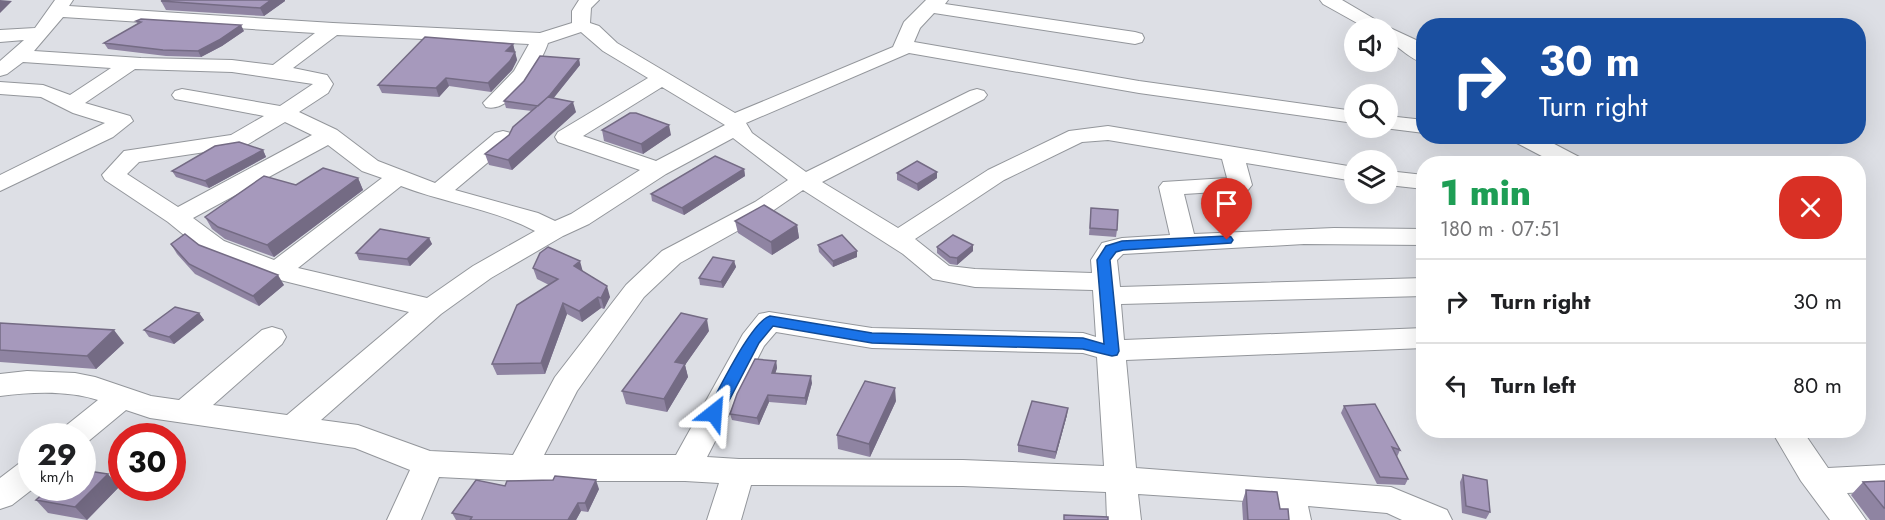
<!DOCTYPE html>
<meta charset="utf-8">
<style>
body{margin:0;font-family:Jost,sans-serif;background:#f6f6f6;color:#202124;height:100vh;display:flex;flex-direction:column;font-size:22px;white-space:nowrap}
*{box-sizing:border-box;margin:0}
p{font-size:20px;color:#757577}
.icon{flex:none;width:33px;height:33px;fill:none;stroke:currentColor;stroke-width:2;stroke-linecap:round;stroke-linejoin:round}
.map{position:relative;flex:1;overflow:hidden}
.sheet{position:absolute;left:1416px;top:156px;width:450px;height:282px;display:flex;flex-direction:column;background:#fff;border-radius:24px;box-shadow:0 6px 24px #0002}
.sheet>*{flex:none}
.banner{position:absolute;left:1416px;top:18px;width:450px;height:126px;border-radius:24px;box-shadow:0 6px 24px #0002;background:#1a4fa0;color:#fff;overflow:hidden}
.controls{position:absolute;left:1344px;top:18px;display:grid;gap:12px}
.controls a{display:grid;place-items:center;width:54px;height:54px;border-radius:50%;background:#fff;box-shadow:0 6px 24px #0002;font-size:30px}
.speed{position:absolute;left:18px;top:423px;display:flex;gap:12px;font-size:30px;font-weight:700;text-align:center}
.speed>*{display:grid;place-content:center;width:78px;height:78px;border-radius:50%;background:#fff;box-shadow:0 6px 24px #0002;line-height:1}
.speed small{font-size:15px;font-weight:400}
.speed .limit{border:9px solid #d22;background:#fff;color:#111}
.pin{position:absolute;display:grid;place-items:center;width:51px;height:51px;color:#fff;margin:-62px -26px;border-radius:50% 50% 50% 0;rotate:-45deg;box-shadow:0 0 6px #0007}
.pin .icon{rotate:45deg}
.me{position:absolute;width:66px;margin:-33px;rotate:28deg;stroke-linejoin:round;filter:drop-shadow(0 0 4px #0008)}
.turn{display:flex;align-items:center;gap:21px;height:126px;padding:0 24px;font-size:27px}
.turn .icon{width:78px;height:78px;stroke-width:2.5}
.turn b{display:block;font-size:42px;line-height:51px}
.round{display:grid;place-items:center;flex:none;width:63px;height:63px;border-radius:24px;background:#f6f6f6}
.summary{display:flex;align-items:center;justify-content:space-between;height:102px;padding:0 24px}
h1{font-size:36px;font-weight:800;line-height:45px;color:#1e9e55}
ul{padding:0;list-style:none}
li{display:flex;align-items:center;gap:18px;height:84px;padding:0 24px;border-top:2px solid #e0e0e0}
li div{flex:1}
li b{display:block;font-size:22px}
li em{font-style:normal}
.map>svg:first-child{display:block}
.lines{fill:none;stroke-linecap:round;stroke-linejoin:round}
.street-casing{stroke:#93969b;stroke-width:2}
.street{fill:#fff;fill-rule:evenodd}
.wall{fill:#8f84a2}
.shaded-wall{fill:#746b84}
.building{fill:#a699bc;stroke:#746b84;stroke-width:1.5}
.route{fill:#1a73e8;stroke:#114b97;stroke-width:1.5}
</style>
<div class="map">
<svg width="1885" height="520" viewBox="0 0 1885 520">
<rect width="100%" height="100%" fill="#dddfe5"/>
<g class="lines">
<g class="street-casing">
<path id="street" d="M55,0H73L69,6L333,23L540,33L572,23V11L579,0H599L591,8L590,23L599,26L617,43L735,113L893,47L904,22L926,0H948L945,4L1135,32L1142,34L1144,38L1142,42L1135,44L934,13L920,28L914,42L1139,81L1354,111V123L1139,93L909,53L746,123L752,133L806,172L970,91L977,89L984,91L987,95L984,99L822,182L898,228L988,170L1069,131L1108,126L1354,167V181L1246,163L1252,185L1248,190L1184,194L1194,234L1334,228L1424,229V245L1304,244L1123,254L1117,260L1120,287L1424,278V296L1121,304L1124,340L1424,328V348L1126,360L1136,468L1391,487L1447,510L1452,520H1402L1387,513L1308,506L1311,520H1277L1275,503L1138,494L1141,520H1107L1106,492L963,486L751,485L741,520H707L719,483L685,481H522L439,477L421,520H387L410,470L355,448L150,418L126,410L85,444L82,445V436H59L63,428L98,400C67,390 31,392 0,396V374L27,371L75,373L95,377L151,396L179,400L262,330L272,327L282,330L286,337L282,344L213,405L287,415L409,312L268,277L206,253L168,222L105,180L102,175L124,151L231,135L264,116L175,99L172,95L175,91L182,89L280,106L313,84L232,72L135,69L85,103L130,116L133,121L113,137L0,191V175L105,123L73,113L41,97L0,94V82L43,85L70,95L111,68L23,62L7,74L0,76V61L24,40L0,42V30L35,28ZM63,17L315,33L273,65L232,60L141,58L34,51ZM581,32L603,51L648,78L558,132L555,137L558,142L640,170L571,214L555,221L538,213L455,190L511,143L514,138L511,133L503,131L495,133L435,183L378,161L337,130L299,112L328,93L333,84L327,75L293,68L337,35L529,44L514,71L483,103L486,107C511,114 541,64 548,43ZM662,87L725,125L656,161L583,136ZM285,122L312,135L178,207L127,174L139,162L245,146ZM733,138L788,180L755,202L662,251L626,285L555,377L513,455L430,451L358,425L321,420L441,314L491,278L563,236L589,224L666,174ZM1108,140L1222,159L1227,178L1163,182L1159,187L1170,235L1122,238L1102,243L1091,260L1092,273L975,269L949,266L915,239L1004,180L1082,142ZM328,145L362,171L382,178L274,260L224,241L193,218ZM401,186C445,203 494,209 535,231L473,266L427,298L298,268ZM803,190L903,254L933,279L975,287L1093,290L1096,337L1083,333L872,328L769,312L759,314L743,334L676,455H544L577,391L644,297L680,263L771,212ZM776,332L872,348L1083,353L1097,357L1104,466L963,460L739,459L707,457L764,346Z
M1320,0H1342L1388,27L1416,40L1424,47V63C1411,60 1399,47 1388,40V28H1366L1323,4Z
M1388,116L1424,120V133L1384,128H1388Z
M1510,136H1539L1583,159L1586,164H1557L1513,141Z
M1388,171L1424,175V189L1388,185Z
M1771,430H1802L1828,468L1885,465V491L1847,493L1866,520H1830L1801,481Z
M32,458V488H34L12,505L0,509V478L21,462Z"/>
</g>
<use href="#street" class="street"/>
</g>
<path class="wall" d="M161,1H285L264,16L166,10Z
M136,21L244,31L222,46L201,57L166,56L108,49L104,43L138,24Z
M513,44L517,60L512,70L491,92L449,86L439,97L382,93L378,85Z
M579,59L580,65L553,99L576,112L512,170L489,165L485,154L509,135L532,111L506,108L504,101Z
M602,130L671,135L643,154L604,141Z
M263,150L266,157L209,188L176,177L172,171Z
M744,169L745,176L684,215L652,201L651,194Z
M937,172V178L918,191L897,180V173Z
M358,178L363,190L274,257L225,239L212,229L205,217L296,185Z
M1091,208L1117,230L1116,237L1089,235Z
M735,221L797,225L799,238L772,255L738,233Z
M429,238L432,244L410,266L359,260L356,253Z
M171,244L199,245L284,285L259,306L195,274L177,254Z
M818,245L857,257L833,267L819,252Z
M937,247L973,251L957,265L950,264L937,253Z
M734,261L736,267L723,288L700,285L699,278Z
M533,268L583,272L610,297L604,309L601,308L582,322L567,314L545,374L497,375L492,364L549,285L537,279Z
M199,313L204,320L174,344L149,337L144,330Z
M0,323L124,343L96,369L0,362Z
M709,331L685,365L688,377L667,412L626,404L622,391Z
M776,361L777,368L775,374L812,383L806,405L769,402L759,425L732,420L730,414Z
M896,401L870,457L838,449L837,435Z
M1344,406L1400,450L1397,457L1408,479L1405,485L1377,484L1341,413Z
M1067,415L1055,459L1018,452V445Z
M1463,475L1490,512L1486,519L1462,513L1460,482Z
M1885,481V520H1870L1851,495L1863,482Z
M505,486L599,489L588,512L581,511L576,520H456L452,513Z
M119,487L87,520L48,513L36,500Z
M1246,490L1280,509L1289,520H1243L1242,503Z"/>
<path class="shaded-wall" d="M0,0L12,1L0,13Z
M271,0H285V1L264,16L260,8Z
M241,25L244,31L222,46L201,57L198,51Z
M513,44L517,60L512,70L491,92L488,83L506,51Z
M579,59L580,65L551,101L538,106Z
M446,78L449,86L439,97L436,88Z
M573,102L576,112L512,170L508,160Z
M669,125L671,135L643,154L641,144Z
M263,150L266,157L209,188L205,181Z
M744,169L745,176L684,215L682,208Z
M937,172V178L918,191L917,184Z
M358,178L363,190L274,257L267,245Z
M797,225L799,238L772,255L771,242Z
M429,238L432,244L410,266L407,259Z
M973,245V251L957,265V258Z
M857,251V257L833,267V261Z
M580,261L583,272L574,266Z
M734,261L736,267L723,288L721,282Z
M278,275L284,285L259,306L253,296Z
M607,286L610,297L604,309L601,298Z
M598,297L601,308L582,322L579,311Z
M563,303L567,314L545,374L541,363Z
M199,313L204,320L174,344L169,337Z
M707,319L709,331L685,365L688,377L667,412L664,399L675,362Z
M114,330L124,343L96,369L87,356Z
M776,361L777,368L773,380L772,373Z
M811,376L812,383L806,405L805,398Z
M895,388L896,401L870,457L869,444Z
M768,395L769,402L759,425L757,418Z
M1068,408L1067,415L1055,459L1056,452Z
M108,474L119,487L87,520L75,507Z
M596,480L599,489L588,512L585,503Z
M578,503L581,511L576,520H568Z"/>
<path class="building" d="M164,0H271L260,8L161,1Z
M141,19L241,25L219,40L198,51L163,50L104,43L141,22L136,21Z
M425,37L513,44L506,51L515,52L510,61L488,83L446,78L436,88L378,85Z
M540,56L579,59L550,95L538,106L504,101L524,81Z
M548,97L573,102L508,160L485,154L509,135L513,127Z
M630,113H636L669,125L641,144L602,130Z
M239,142L263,150L205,181L172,171L215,146Z
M715,156L744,169L682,208L651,194Z
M917,161L937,172L917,184L897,173Z
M323,168L358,178L267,245L218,227L205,217L264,176L296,185Z
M764,205L797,225L771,242L735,221Z
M1091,208L1118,210L1117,230L1090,228Z
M380,229L429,238L407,259L356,253Z
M185,234L199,245L278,275L253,296L189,264L171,244Z
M842,235L857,251L833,261L818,245Z
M953,235L973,245L957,258L950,257L937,247Z
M548,247L580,261L574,266L607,286L601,298L598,297L579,311L563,303L541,363L492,364L517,305L558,279L533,268L540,253Z
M713,257L734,261L721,282L699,278Z
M175,307L199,313L169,337L144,330Z
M681,313L707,319L675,362L685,364L664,399L622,391Z
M0,323L114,330L87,356L0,350Z
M755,359L776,361L772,373L811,376L805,398L768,395L757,418L730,414L737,394Z
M865,381L895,388L869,444L837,435Z
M1032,401L1068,408L1056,452L1018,445Z
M1375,404L1400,450L1392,447L1408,479L1380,477L1344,406Z
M82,470L108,474L75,507L36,500L49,488H82Z
M1463,475L1487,480L1490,512L1466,506Z
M555,476L596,480L585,503H578L568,520H470L472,517L452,513L476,480L505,486L507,481L553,480Z
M1885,481V508H1884L1863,482Z
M1246,490L1277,492L1280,509H1288L1289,520H1248Z
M1064,515L1108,517V520H1064Z"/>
<path class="route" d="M1227,236L1231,237L1233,240L1231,243L1123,250L1116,252L1110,260L1119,351L1117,355L1112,356L1083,349L872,343L773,326L759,343L720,418H709L706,413C717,394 751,321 770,316L872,333L1083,338L1104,344L1097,260L1106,246L1122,241Z"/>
</svg>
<div class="controls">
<a><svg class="icon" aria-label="sound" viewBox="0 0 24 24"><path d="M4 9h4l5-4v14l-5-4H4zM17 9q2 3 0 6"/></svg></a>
<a><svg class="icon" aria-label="search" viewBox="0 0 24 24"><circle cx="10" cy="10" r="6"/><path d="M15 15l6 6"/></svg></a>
<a><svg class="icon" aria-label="layers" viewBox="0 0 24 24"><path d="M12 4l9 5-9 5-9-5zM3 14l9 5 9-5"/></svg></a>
</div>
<div class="speed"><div>29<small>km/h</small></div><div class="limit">30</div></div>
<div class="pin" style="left:1227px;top:240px;background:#d93025"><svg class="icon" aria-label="arrive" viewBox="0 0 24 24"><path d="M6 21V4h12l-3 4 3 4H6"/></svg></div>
<svg class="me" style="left:714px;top:413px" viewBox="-20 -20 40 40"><path d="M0-17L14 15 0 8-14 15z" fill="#1a73e8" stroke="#fff" stroke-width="4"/></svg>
<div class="banner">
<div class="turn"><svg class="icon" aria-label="right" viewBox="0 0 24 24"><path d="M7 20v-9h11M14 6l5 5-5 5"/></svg><div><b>30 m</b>Turn right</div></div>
</div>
<section class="sheet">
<div class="summary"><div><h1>1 min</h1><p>180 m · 07:51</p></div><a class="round" style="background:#d93025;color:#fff"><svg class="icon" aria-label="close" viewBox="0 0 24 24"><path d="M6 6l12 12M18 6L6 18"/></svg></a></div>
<ul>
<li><svg class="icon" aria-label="right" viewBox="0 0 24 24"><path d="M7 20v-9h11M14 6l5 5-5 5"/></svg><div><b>Turn right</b></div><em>30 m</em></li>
<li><svg class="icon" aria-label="left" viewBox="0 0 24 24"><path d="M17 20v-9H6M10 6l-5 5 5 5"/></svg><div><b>Turn left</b></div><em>80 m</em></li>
</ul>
</section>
</div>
